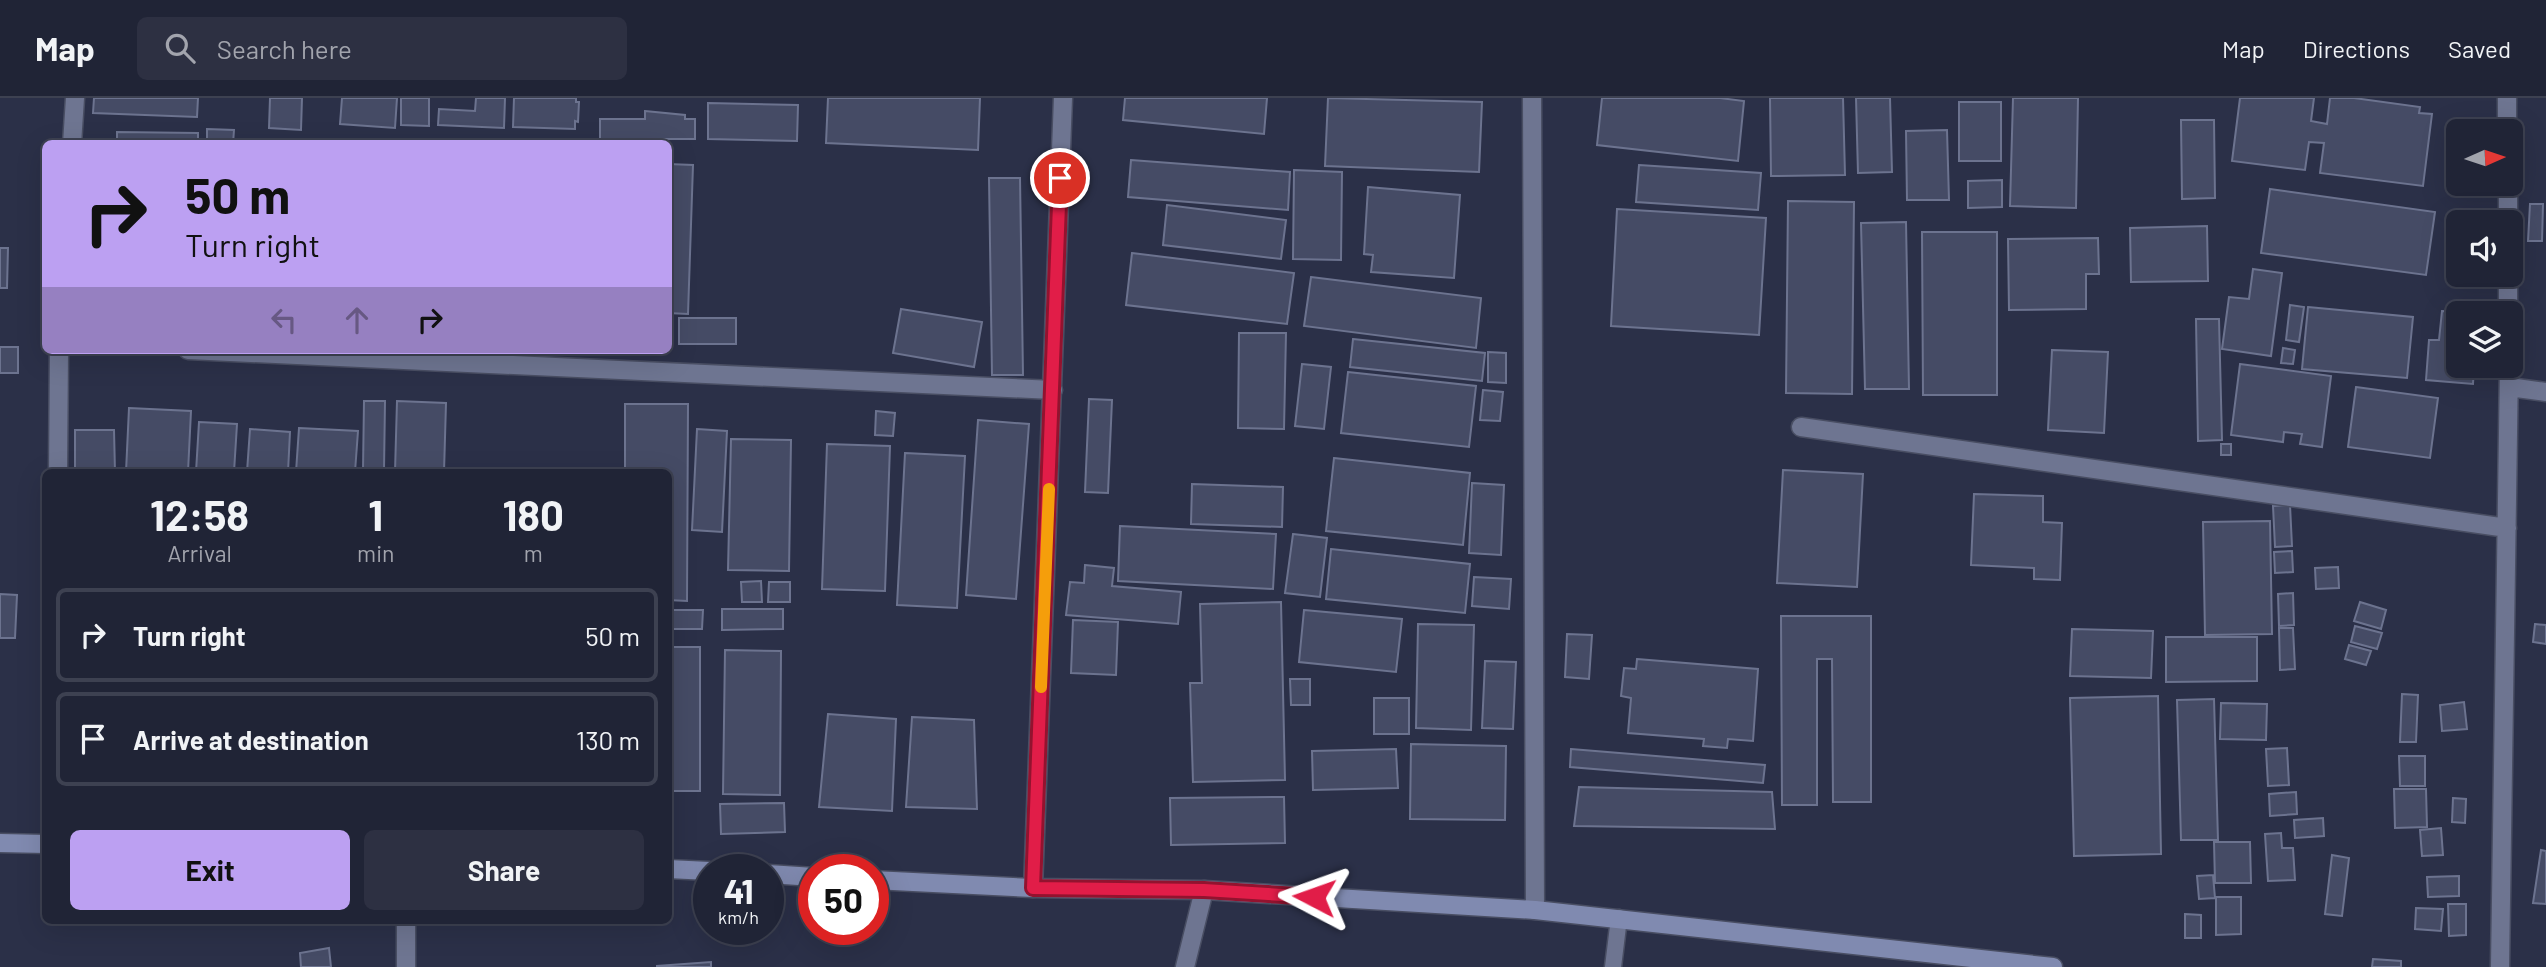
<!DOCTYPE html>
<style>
body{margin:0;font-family:Barlow,sans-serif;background:#2d3042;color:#f1f3f6;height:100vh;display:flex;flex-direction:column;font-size:26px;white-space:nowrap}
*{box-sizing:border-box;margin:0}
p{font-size:23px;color:#a2a4ad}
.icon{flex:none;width:38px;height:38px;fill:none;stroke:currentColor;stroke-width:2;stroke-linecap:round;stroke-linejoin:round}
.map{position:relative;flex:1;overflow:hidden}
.side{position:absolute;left:42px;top:371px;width:630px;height:455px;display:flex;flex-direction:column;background:#202436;border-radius:10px;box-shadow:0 7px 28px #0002,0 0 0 2px #3d4151}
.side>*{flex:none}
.top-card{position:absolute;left:42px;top:42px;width:630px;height:214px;border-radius:10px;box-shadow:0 7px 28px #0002,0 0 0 2px #3d4151;background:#bca0f2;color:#111;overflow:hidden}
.needle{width:46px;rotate:87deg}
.fabs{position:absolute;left:2446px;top:21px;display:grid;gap:14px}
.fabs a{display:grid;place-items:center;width:77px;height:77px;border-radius:10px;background:#202436;box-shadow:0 7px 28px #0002,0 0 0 2px #3d4151;font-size:35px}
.speed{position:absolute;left:693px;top:756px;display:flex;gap:14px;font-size:35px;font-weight:700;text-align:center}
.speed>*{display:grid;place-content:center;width:91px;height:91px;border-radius:50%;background:#202436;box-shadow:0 7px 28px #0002,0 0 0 2px #3d4151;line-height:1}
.speed small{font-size:18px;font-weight:400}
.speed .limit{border:10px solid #d22;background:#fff;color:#111}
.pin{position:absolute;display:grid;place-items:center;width:60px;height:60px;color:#fff;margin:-30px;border:4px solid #fff;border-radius:50%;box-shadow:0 2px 7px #0007}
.me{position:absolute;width:77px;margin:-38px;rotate:274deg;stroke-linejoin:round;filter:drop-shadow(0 0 5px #0008)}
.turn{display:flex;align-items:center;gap:24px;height:147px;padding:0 28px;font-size:32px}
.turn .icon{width:91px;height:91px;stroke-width:2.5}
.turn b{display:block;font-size:49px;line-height:60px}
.lanes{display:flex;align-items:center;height:66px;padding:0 28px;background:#0003;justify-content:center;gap:35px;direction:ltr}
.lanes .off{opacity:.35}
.eta{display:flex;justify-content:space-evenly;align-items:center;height:119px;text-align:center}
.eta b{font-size:42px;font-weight:700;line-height:49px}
.primary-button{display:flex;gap:14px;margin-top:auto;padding:14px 28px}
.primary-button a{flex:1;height:80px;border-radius:10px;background:#bca0f2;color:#111;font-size:28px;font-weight:700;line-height:80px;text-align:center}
.primary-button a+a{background:#2d3042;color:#f1f3f6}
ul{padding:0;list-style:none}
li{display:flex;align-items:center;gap:21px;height:94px;margin:0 14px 10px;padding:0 14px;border:4px solid #3d4151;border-radius:10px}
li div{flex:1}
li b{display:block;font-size:26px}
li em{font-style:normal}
header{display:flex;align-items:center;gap:42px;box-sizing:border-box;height:98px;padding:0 35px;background:#202436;border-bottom:2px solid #3d4151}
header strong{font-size:33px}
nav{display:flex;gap:38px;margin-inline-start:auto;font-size:24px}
.search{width:490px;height:63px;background:#2d3042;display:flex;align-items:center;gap:18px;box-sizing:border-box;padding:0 24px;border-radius:10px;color:#a2a4ad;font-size:26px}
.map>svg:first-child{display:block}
.building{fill:#454b65;stroke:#6c738f;stroke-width:2}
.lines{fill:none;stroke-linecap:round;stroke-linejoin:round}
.service-casing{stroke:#494e63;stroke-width:19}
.minor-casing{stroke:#494e63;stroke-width:21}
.secondary-casing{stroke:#494e63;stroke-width:21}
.service{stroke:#6e7591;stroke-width:16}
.minor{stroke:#6e7591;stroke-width:18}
.secondary{stroke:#808ab0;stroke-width:18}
.route-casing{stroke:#92132f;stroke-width:18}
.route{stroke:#e11d48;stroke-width:12}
.slow{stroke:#f59e0b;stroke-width:12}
</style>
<header>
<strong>Map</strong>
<div class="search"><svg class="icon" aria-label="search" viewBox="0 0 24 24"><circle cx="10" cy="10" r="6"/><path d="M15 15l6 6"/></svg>Search here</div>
<nav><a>Map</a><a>Directions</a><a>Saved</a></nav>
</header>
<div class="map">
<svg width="2546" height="869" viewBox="0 0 2546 869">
<rect width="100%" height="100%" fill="#2b3048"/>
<path class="building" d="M94,0H198L197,19L93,15Z
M270,0H302L301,32L269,30Z
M342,0H397L395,30L340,26Z
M401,0H429V28L401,27Z
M476,0H505L504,30L438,27L439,11L475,13Z
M514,0H576V4H579L578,24L575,23V31L513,29Z
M828,0H980L978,52L826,45Z
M1125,0H1267L1264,36L1123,22Z
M1328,0L1482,4L1479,74L1325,68Z
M1602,0H1720L1744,3L1738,63L1597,47Z
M1770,0H1843L1845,77L1771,78Z
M1856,0H1890L1892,74L1858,75Z
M2013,0H2078L2076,110L2010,108Z
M2240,0H2314L2311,23L2327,26L2330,0H2354L2420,9L2419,15L2432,16L2423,88L2320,75L2324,45L2309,44L2305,72L2232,63Z
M1959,4H2001V63H1959Z
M708,5L798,7L797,43L708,41Z
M645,13L685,17V21H695V41H600V21H645Z
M2181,22H2214L2215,100L2182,101Z
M207,31L234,32L233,46H207Z
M1947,32L1949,102H1907L1906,33Z
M117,34L198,35V46H117Z
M426,44L504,45V46H426Z
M1131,62L1290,74L1288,112L1128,99Z
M668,66L693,67L688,216L668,215Z
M1639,67L1761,75L1758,112L1636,104Z
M1294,72L1342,74L1341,162L1293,161Z
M989,80H1020L1023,277H992Z
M2002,82V109L1968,110V83Z
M1368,89L1460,97L1454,180L1371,174L1373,157L1364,156Z
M2270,91L2435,114L2426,177L2261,155Z
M1788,103L1854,104L1852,296L1786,295Z
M2530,106H2543L2542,143H2528Z
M1167,107L1286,122L1281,161L1163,147Z
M1617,111L1766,120L1759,237L1611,228Z
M1906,124L1909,291H1865L1861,125Z
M2207,128L2208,183L2131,184L2130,130Z
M1922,134H1997V297H1923Z
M2098,140L2099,176H2086V211L2009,212L2008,141Z
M0,150H8L7,190H0Z
M1132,155L1294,175L1287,226L1126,207Z
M2253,171L2282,175L2271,258L2222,251L2229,199L2249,201Z
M1311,179L1481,200L1476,250L1304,228Z
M2290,207L2304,209L2299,244L2286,242Z
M2308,209L2413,219L2407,280L2302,271Z
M901,211L982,224L974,269L893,255Z
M2442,213L2476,215H2459V268H2474L2473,286L2426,282L2429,242H2439Z
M679,220H736V246H679Z
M2196,221H2219L2222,342L2198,343Z
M1239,235H1286L1284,331L1238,330Z
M1353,241L1485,255L1482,283L1350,269Z
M0,249H18V275H0Z
M2283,250L2295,252L2293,266L2281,265Z
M2052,252L2108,254L2104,335L2048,332Z
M1488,254L1506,255V285L1488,284Z
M1302,266L1331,269L1324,331L1295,328Z
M2240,266L2331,278L2322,349L2300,346L2302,336L2284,334L2283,344L2231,337Z
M1348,274L1476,288L1469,349L1341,335Z
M2356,289L2438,300L2430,360L2348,349Z
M1483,292L1503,294L1500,323L1480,322Z
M1089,301L1112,302L1108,395L1085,394Z
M364,303H385L384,372H363Z
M397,303L446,305L444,374H395Z
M625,306H688L687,503L668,502V374H625Z
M129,310L191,313L188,374H126Z
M876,313L895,315L893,338L875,337Z
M978,322L1029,326L1016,501L966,497Z
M199,324L237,326L234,374H196Z
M299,330L358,333L355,374H296Z
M250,331L290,334L288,374H247Z
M697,331L727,333L722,434L692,432Z
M75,332H114L115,374H75Z
M731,341L791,342L789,473L728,472Z
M827,346L890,348L885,493L822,491Z
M2221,346H2231V357H2221Z
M905,355L965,358L957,510L897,507Z
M1334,360L1470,375L1463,447L1326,433Z
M1783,372L1863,376L1857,489L1777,485Z
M1472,385L1504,387L1501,457L1469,455Z
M1192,386L1283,389L1282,429L1191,426Z
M1974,396L2043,398V424L2062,425L2060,482L2034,481V470L1971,467Z
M2290,407L2292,448L2275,449L2273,408Z
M2270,423L2272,536L2205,537L2203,424Z
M1120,428L1276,436L1273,491L1118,483Z
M1293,436L1327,440L1320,499L1285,495Z
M1331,451L1470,466L1465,515L1326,501Z
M2292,453L2293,474L2275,475L2274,454Z
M1085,467L1114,470L1112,488L1181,494L1178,526L1066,517L1070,484L1084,485Z
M2338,469L2339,490L2316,491L2315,470Z
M1474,479L1511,481L1509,511L1472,508Z
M761,483L762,504H742L741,484Z
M769,484H790V504H768Z
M2293,495L2294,527L2279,528L2278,496Z
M0,496L17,497L15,540H0Z
M1281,504L1285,682L1193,684L1190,585H1202L1200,506Z
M2360,504L2386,512L2381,531L2354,523Z
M722,511H783V531L722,532Z
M668,512H703L702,531H668Z
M1304,512L1402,521L1396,574L1299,564Z
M1781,518H1871V704H1833L1832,561H1817V707H1782Z
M1073,522L1118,524L1116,577L1071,575Z
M1418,526L1474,527L1471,632L1416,630Z
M2535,526L2546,527V546L2533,544Z
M2355,528L2382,535L2377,551L2351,544Z
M2279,530H2293L2295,571L2280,572Z
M2072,531L2153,533L2151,580L2070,578Z
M1567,536L1592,537L1589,581L1565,579Z
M2166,539H2257V583L2166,584Z
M2349,547L2371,553L2366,567L2345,561Z
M668,549H700V693H668Z
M725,552L781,553L780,697L723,696Z
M1637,561L1758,571L1753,643L1728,641L1727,650L1703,648L1704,641L1628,635L1631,600L1621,598L1624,570L1636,571Z
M1485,563L1516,564L1513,631L1482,630Z
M1290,581H1310V607H1291Z
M2402,596L2418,597L2416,644H2400Z
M2158,598L2161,756L2074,758L2070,600Z
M1374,600H1409V636H1374Z
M2214,601L2218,742H2181L2177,602Z
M2464,604L2467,631L2442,633L2440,607Z
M2221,605L2267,606L2266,642L2220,641Z
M828,616L896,621L892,713L819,709Z
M912,619L974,622L977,711L906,709Z
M1411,646L1506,648L1505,722L1410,721Z
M2287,650L2289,687L2268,688L2266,651Z
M1396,651L1398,690L1313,692L1312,653Z
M1571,651L1765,667L1763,685L1570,669Z
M2399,658H2425V688H2400Z
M1579,689L1772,694L1775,731L1574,728Z
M2394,691H2426L2427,729L2395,730Z
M2296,694L2297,716L2270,718L2269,696Z
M1284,699L1285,745L1171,747L1170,700Z
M2453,700L2466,701L2465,725L2452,724Z
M784,705L785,734L721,736L720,706Z
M2323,720L2324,738L2295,740L2294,722Z
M2441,730L2443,757L2422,758L2420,732Z
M2281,735L2282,750H2293L2295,782L2268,783L2265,736Z
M2214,744H2250L2251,785H2215Z
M2541,752L2546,753V806L2533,805Z
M2332,757L2349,760L2342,818L2325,816Z
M2213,777L2215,800L2199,801L2197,778Z
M2459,778V798L2428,799L2427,779Z
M2216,799H2241V836L2216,837Z
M2448,806H2466V837L2449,838Z
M2416,810L2443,811L2441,833L2415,831Z
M2185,816L2201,817V840H2185Z
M329,850L331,869H301L300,855Z
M2373,861L2401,863V869H2372Z
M711,864V869H657V868Z"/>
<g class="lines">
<g class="service-casing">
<path id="service" d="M1613,869L1619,820"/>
</g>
<g class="minor-casing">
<path id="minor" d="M1532,0L1535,812
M2507,0V33
M72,46L75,0
M2508,86V124
M2508,177V215
M188,252L1053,292
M2509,289L2546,294
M1801,329L2507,430
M58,374L59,252
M1033,790L1063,0
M406,869V822
M1185,869L1204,792
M2500,869L2509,268"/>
</g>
<g class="secondary-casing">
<path id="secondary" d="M0,745L46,746
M668,771L709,773
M768,776L814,779
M873,782L1033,790L1204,792L1535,812L2053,869"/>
</g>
<use href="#service" class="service"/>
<use href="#minor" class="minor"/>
<use href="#secondary" class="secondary"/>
</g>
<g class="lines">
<g class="route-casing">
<path id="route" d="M1060,80L1033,790L1204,792L1314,799"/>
</g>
<use href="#route" class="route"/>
<path class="slow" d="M1041,589L1049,391"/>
</g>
</svg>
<div class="fabs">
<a><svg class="needle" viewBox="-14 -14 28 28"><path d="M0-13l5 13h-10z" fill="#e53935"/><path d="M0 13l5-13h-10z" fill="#a2a4ad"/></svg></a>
<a><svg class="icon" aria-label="sound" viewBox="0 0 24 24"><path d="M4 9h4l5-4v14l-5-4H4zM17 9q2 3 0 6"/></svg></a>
<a><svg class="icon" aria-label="layers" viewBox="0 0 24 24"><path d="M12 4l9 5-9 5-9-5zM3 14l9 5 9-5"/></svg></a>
</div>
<div class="speed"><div>41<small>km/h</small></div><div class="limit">50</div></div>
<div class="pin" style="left:1060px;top:80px;background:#d93025"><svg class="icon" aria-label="arrive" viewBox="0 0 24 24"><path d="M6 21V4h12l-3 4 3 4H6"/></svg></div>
<svg class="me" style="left:1314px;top:799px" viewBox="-20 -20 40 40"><path d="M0-17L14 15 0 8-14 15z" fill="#e11d48" stroke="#fff" stroke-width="4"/></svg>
<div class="top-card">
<div class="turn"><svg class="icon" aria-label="right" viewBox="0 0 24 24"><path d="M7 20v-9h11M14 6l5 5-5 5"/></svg><div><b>50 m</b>Turn right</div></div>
<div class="lanes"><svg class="icon off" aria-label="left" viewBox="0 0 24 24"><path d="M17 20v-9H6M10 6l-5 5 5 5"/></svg><svg class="icon off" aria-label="ahead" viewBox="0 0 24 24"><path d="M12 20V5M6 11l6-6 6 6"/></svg><svg class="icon" aria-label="right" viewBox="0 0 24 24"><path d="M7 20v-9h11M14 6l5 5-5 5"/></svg></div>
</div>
<section class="side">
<div class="eta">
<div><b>12:58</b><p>Arrival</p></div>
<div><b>1</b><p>min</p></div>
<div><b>180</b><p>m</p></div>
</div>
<ul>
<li><svg class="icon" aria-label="right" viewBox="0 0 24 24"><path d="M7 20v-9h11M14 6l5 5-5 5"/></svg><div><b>Turn right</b></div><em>50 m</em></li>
<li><svg class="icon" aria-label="arrive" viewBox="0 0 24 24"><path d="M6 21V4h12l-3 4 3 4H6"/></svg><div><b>Arrive at destination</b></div><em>130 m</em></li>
</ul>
<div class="primary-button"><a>Exit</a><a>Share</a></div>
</section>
</div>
